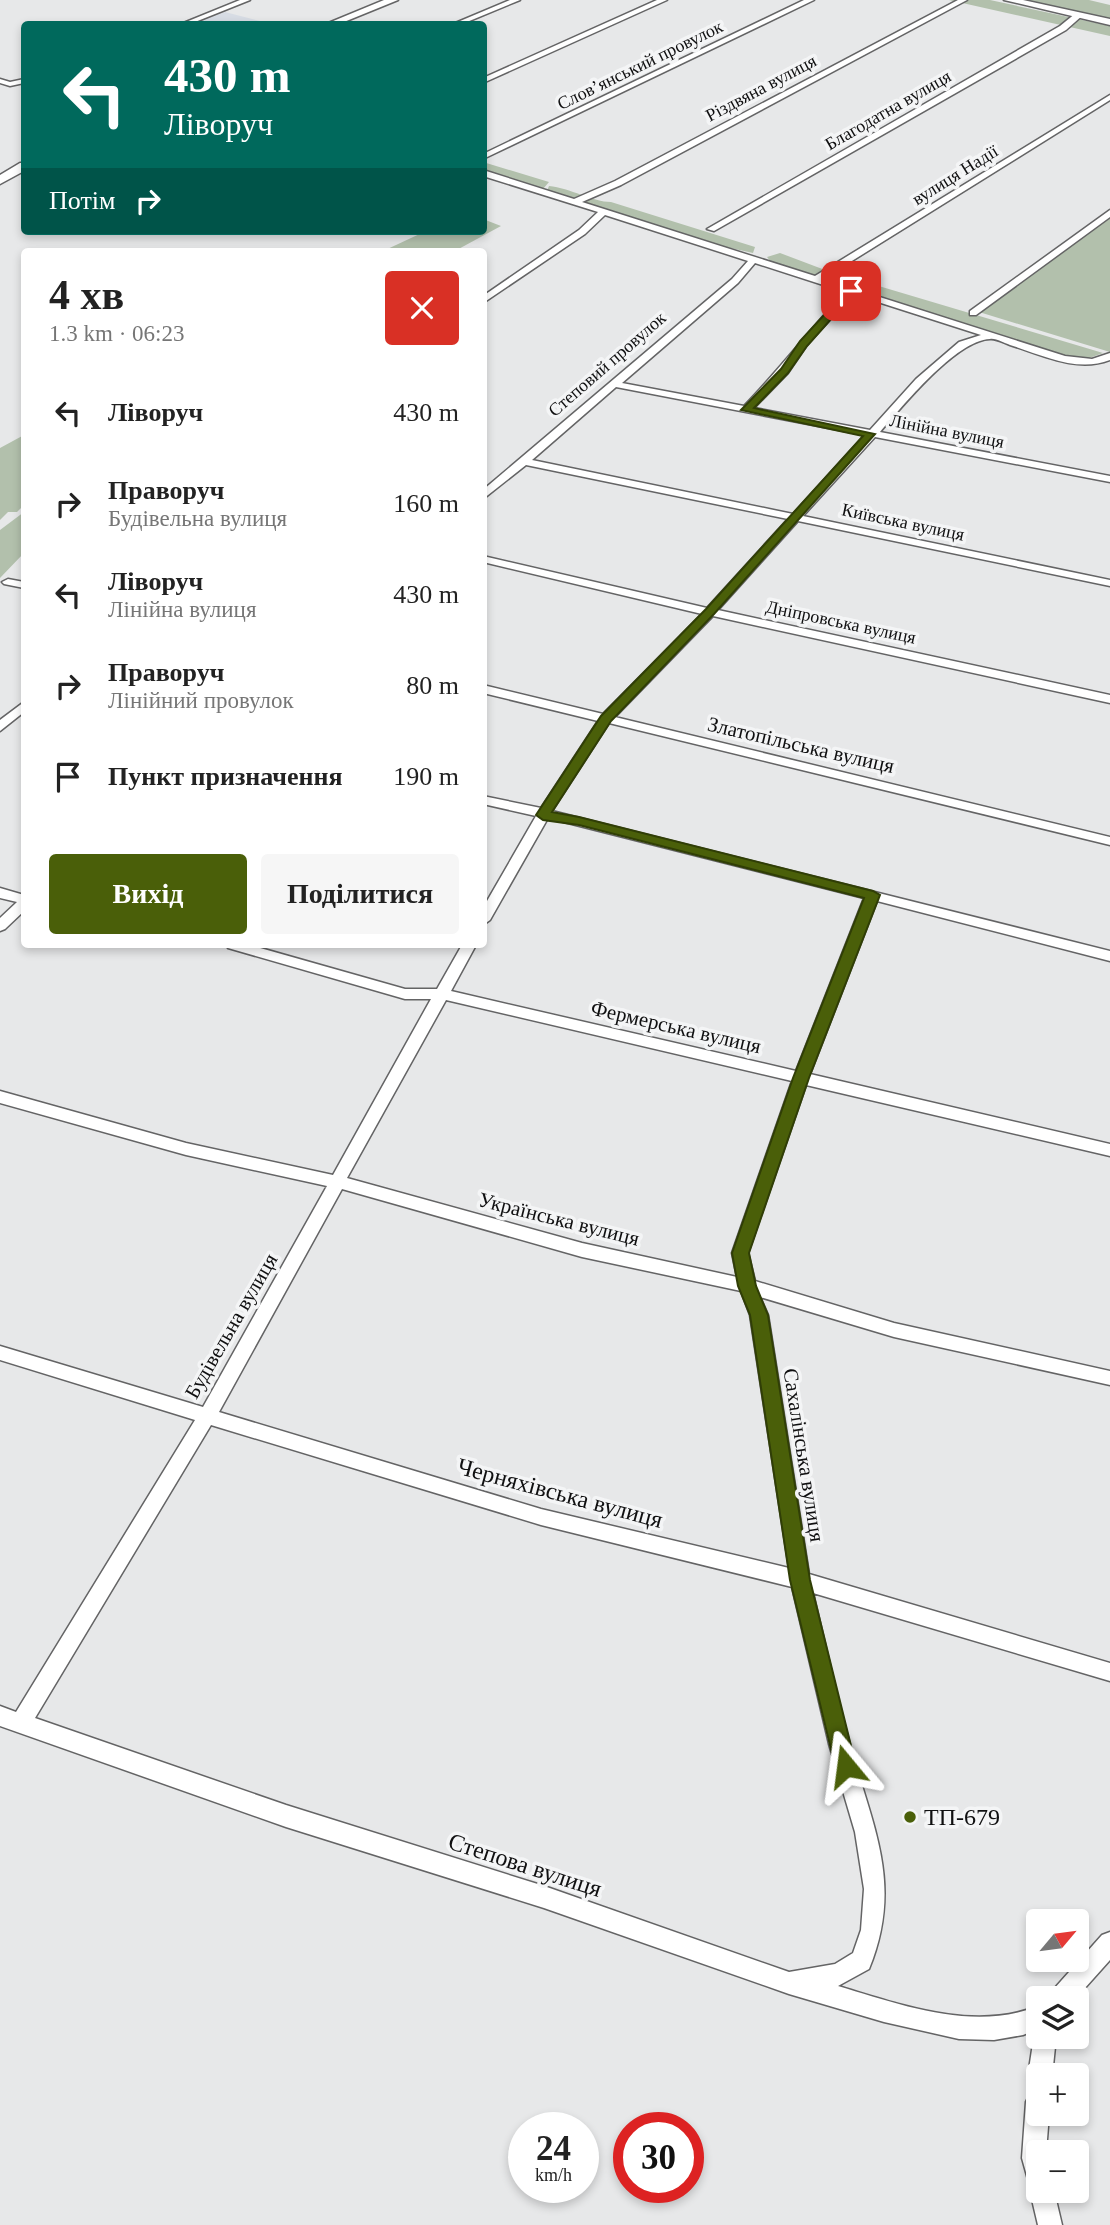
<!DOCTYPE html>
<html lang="uk">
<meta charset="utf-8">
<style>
body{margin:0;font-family:Georgia,serif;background:#f6f6f6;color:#222;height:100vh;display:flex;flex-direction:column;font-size:26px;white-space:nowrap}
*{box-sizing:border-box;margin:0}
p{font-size:23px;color:#767676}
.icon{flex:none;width:38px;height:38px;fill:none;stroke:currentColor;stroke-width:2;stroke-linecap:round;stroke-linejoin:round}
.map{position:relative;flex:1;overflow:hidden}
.side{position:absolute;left:21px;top:248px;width:466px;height:700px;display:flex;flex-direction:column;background:#fff;border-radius:7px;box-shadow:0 4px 10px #0003}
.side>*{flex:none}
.hud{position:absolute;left:21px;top:21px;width:466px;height:214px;border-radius:7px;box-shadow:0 4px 10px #0003;background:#00695c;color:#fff;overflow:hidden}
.needle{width:46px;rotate:61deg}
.tools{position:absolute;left:1026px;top:1909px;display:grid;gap:14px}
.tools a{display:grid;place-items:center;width:63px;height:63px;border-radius:7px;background:#fff;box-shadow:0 4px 10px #0003;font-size:35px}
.speed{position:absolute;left:508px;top:2112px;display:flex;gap:14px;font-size:35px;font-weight:700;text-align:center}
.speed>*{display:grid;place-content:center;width:91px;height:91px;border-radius:50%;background:#fff;box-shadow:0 4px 10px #0003;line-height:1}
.speed small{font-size:18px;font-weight:400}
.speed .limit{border:10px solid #d22;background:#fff;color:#111}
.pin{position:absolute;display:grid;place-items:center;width:60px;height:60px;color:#fff;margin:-30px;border-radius:14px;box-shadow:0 4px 10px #0006}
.me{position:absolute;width:77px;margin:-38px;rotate:344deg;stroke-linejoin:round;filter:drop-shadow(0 0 5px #0008)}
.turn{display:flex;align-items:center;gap:24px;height:147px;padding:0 28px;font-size:32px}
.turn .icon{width:91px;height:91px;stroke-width:2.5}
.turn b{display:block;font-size:49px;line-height:60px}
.then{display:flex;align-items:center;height:66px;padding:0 28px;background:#0003;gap:14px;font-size:26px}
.round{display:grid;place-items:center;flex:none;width:74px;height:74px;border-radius:7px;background:#f6f6f6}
.summary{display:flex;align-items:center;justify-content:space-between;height:119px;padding:0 28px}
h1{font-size:42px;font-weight:800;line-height:52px}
.button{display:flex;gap:14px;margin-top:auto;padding:14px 28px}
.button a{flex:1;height:80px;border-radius:7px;background:#4a5f09;color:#fff;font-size:28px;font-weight:800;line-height:80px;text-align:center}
.button a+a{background:#f6f6f6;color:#222}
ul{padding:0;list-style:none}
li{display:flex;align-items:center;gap:21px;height:91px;padding:0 28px}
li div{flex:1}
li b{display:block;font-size:26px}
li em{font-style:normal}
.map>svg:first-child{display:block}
.built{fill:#d7dce4}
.green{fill:#b2c0ac}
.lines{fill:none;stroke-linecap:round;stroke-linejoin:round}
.street-casing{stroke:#646465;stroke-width:3}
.secondary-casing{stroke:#646465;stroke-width:3}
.street{fill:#fff;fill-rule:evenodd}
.secondary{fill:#fff;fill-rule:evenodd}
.route{fill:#4a5f09;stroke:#303e06;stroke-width:2}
.poi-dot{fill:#4a5f09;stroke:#f4f5f6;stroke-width:2.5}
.labels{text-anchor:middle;stroke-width:7;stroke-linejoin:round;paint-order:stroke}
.far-street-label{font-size:18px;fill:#101011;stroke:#f4f5f6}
.street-label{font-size:21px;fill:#101011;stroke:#f4f5f6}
.near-street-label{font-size:24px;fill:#101011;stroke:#f4f5f6}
.near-poi-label{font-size:24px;fill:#101011;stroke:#f4f5f6;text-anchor:start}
</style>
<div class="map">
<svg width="1110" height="2225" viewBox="0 0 1110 2225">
<rect width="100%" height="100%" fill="#e7e8e9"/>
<path class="built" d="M225,12L271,24H193Z"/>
<path class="green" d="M949,0H990L1110,26V36Z
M1022,0H1089L1110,5V19Z
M483,162L549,182L543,189L483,170Z
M549,186C570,188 593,202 611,202L755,247L753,253L717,245L546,193Z
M1110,218V352L979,312Z
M483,219L501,226L453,252H381L426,231H483Z
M780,253L825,270L1103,353L1084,360L1066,356L771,262L767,257Z
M24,435V505L17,512H8L0,520V448Z
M24,512V553L0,578V530Z"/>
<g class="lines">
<g class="street-casing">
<path id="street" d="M240,0H250L190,24H181Z
M510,0H520L462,24H453Z
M657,0H667L483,83V78Z
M804,0H814L483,159V154Z
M958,0H967L621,185L582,202L815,276L1110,95V100L823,279L1065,356L1092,359L1110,353V360C1077,373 1042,355 1010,345C1004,343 996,338 990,339C956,340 902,407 880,432L1110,476V482L875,437L803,516L1110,580V586L798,521L718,610L1110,695V703L713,616L615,717L1110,837V845L609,723L552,811L1110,951V961L877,901L810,1074L1110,1144V1156L806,1085L748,1253L755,1281L894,1323L1110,1371V1385L894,1337L760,1297L768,1315L809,1574L1110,1663V1681L813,1593C825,1643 836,1694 850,1745C872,1826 904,1884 869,1969L838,1986C902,2005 974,2032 1038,2006V2037H1056L1052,2076H1038V2087L1032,2084L1028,2076L1035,2030L1023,2035L994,2040L959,2039L884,2022L789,1994L544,1908L286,1827L0,1726V1706L16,1712L195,1420L0,1360V1346L203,1407L327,1186L186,1155L0,1103V1091L186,1143L333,1175L431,999H405L228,948L226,945H250L405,989H437L462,945H476L451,991L796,1071L864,898L548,818L490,920L483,925V908L536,816L483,804V796L541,808L598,721L483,693V685L603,714L702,614L483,562V556L707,608L788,519L526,465L483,499V490L732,279L748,261L605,215L585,234L483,303V296L579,230L598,212L483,176V170L574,199L615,181ZM755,263L845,292C810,329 780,369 744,406L622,383L738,283ZM853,294L981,335L959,342L916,379L870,430L754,408L788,373L807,345ZM616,387L865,435L793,514L532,460ZM446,1000L792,1081L732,1253L737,1277L582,1243L347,1178ZM342,1189L582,1257L741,1291L750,1315L789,1568L541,1509L219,1412ZM211,1425L541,1525L792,1587L829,1744L855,1832L864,1889L861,1930L853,1953L835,1964L789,1972L544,1886L286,1805L35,1718Z
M1076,13L1083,15L1066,30L714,231L707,229L1060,26Z
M0,79L10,82L24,79V83L10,86L0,83Z
M1110,210V217L976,315H970V311Z
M8,579L24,582V588L4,584L2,582Z
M24,702V712L0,731V720Z
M0,888L24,895V911L5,929L0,931V918L17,902L0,898Z
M1110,1932V1960L1076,1998H1050L1053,1990L1102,1935Z
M1038,2090V2114H1049L1046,2152H1038V2191H1054L1062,2225H1038L1030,2191L1033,2184L1029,2183L1022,2158L1026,2102L1030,2094Z"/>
</g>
<g class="secondary-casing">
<path id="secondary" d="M384,0H398L339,24H326Z
M1004,0H1023L1110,19V25Z
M20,163H24V171L0,184V175Z"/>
</g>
<use href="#street" class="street"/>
<use href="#secondary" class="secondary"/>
</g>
<path class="route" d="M848,289L856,291L807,346L788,373L754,408L875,434L714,614L611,721L552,812L579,817L873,891L880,895L809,1078L749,1253L756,1286L768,1315L810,1580L856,1766L853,1774L846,1777L838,1774L835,1766L790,1580L750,1315L738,1286L732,1253L793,1078L864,898L579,825L543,820L536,815L601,716L706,609L863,436L741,410L781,369L800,341Z"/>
<circle class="poi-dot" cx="910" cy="1817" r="7"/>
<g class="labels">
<g class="far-street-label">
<text transform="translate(640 65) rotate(-26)" y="6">Словʼянський провулок</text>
<text transform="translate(761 88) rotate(-28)" y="6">Різдвяна вулиця</text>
<text transform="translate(888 110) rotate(-30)" y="6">Благодатна вулиця</text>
<text transform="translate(955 175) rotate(-32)" y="6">вулиця Надії</text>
<text transform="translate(607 364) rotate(-41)" y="6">Степовий провулок</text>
<text transform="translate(947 431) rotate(11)" y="6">Лінійна вулиця</text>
<text transform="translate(903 522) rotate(12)" y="6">Київська вулиця</text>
<text transform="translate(841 622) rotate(12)" y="6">Дніпровська вулиця</text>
</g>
<g class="street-label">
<text transform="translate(801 745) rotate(13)" y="7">Златопільська вулиця</text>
<text transform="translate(676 1027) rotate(13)" y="7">Фермерська вулиця</text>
<text transform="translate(559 1219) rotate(14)" y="7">Українська вулиця</text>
<text transform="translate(231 1326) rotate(-60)" y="7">Будівельна вулиця</text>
<text transform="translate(804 1455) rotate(81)" y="7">Сахалінська вулиця</text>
</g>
<g class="near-street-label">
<text transform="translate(560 1493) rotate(15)" y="8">Черняхівська вулиця</text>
<text transform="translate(525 1865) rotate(18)" y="8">Степова вулиця</text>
</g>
<g class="near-poi-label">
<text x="924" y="1825">ТП-679</text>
</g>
</g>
</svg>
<div class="tools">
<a><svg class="needle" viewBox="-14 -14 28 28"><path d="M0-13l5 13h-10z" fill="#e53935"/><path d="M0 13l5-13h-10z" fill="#767676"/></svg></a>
<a><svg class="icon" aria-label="layers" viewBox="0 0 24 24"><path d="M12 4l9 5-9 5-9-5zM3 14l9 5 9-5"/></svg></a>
<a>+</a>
<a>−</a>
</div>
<div class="speed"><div>24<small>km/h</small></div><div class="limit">30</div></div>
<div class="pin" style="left:851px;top:291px;background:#d93025"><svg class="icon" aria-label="arrive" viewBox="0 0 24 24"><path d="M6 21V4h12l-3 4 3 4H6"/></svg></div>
<svg class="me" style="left:846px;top:1766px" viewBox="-20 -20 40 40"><path d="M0-17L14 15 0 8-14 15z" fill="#4a5f09" stroke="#fff" stroke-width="4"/></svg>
<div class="hud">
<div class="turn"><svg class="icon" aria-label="left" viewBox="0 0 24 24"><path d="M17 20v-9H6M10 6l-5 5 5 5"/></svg><div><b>430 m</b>Ліворуч</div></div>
<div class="then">Потім<svg class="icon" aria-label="right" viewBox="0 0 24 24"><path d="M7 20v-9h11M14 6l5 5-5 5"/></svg></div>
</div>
<section class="side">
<div class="summary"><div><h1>4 хв</h1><p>1.3 km · 06:23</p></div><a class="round" style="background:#d93025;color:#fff"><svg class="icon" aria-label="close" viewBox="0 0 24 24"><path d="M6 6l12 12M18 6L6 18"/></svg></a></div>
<ul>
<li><svg class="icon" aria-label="left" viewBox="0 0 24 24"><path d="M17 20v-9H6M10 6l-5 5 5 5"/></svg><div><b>Ліворуч</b></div><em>430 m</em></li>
<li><svg class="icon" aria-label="right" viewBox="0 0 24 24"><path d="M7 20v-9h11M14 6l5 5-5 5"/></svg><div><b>Праворуч</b><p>Будівельна вулиця</p></div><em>160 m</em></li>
<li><svg class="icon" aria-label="left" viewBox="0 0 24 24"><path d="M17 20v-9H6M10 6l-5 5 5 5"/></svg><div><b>Ліворуч</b><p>Лінійна вулиця</p></div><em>430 m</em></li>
<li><svg class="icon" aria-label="right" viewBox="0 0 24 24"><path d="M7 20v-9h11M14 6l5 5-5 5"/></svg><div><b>Праворуч</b><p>Лінійний провулок</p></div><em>80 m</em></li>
<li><svg class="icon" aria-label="arrive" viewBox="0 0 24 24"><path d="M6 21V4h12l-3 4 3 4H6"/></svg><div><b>Пункт призначення</b></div><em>190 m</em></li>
</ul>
<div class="button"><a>Вихід</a><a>Поділитися</a></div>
</section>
</div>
